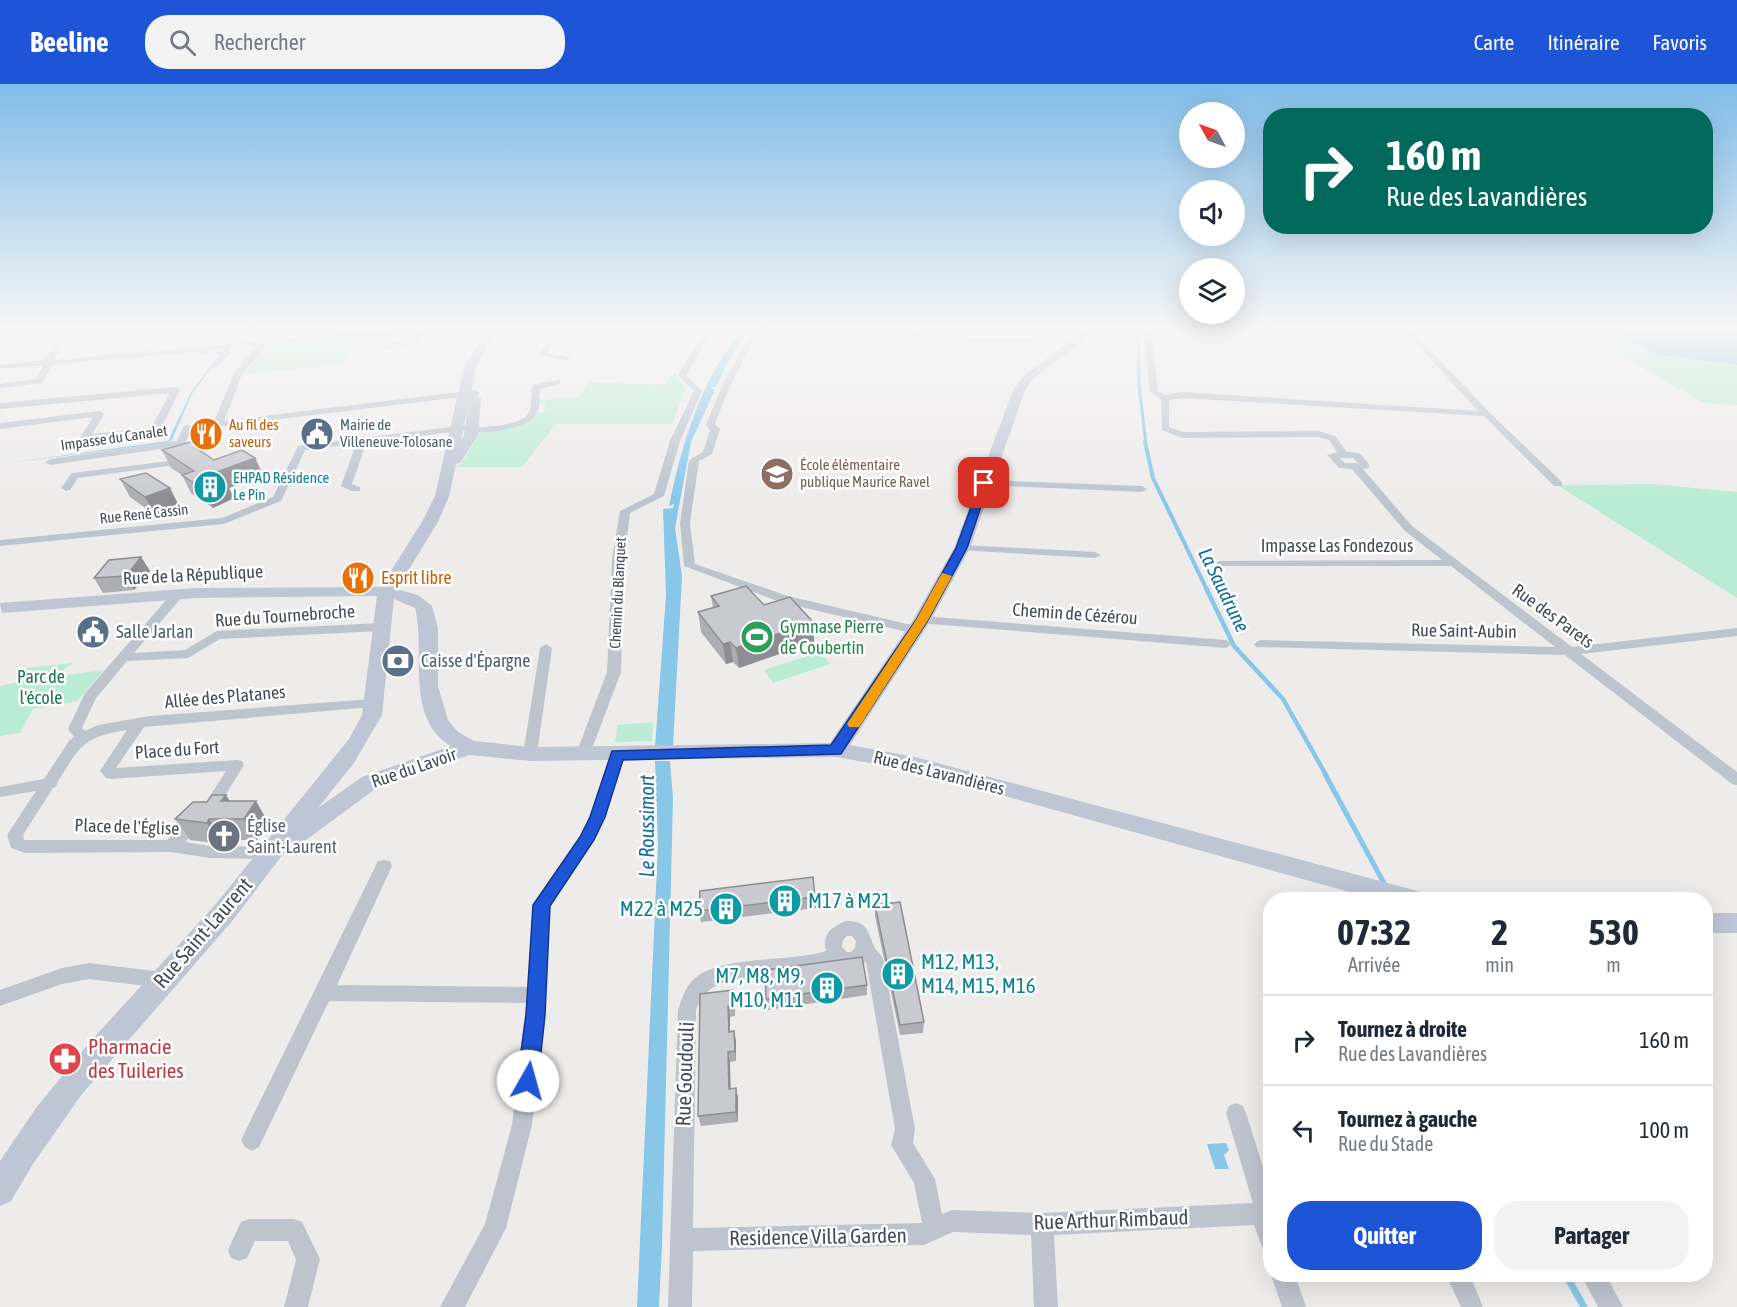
<!DOCTYPE html>
<html lang="fr">
<meta charset="utf-8">
<style>
body{margin:0;font-family:"Asap Condensed",sans-serif;background:#f2f2f3;color:#1f2937;height:100vh;display:flex;flex-direction:column;font-size:22px;white-space:nowrap}
*{box-sizing:border-box;margin:0}
p{font-size:20px;color:#747a83}
.icon{flex:none;width:33px;height:33px;fill:none;stroke:currentColor;stroke-width:2;stroke-linecap:round;stroke-linejoin:round}
.map{position:relative;flex:1;overflow:hidden}
.drawer{position:absolute;left:1263px;top:808px;width:450px;height:390px;display:flex;flex-direction:column;background:#fff;border-radius:24px;box-shadow:0 6px 24px #0002}
.drawer>*{flex:none}
.guide{position:absolute;left:1263px;top:24px;width:450px;height:126px;border-radius:24px;box-shadow:0 6px 24px #0002;background:#00695c;color:#fff;overflow:hidden}
.needle{width:39px;rotate:310deg}
.tools{position:absolute;left:1179px;top:18px;display:grid;gap:12px}
.tools a{display:grid;place-items:center;width:66px;height:66px;border-radius:50%;background:#fff;box-shadow:0 6px 24px #0002;font-size:30px}
.pin{position:absolute;display:grid;place-items:center;width:51px;height:51px;color:#fff;margin:-26px;border-radius:12px;box-shadow:0 3px 9px #0006}
.me{position:absolute;width:66px;margin:-33px;rotate:7deg;stroke-linejoin:round;filter:drop-shadow(0 0 4px #0008)}
.turn{display:flex;align-items:center;gap:21px;height:126px;padding:0 24px;font-size:27px}
.turn .icon{width:78px;height:78px;stroke-width:2.5}
.turn b{display:block;font-size:42px;line-height:51px}
.eta{display:flex;justify-content:space-evenly;align-items:center;height:102px;text-align:center}
.eta b{font-size:36px;font-weight:700;line-height:42px}
.action{display:flex;gap:12px;margin-top:auto;padding:12px 24px}
.action a{flex:1;height:69px;border-radius:24px;background:#1e54d6;color:#fff;font-size:24px;font-weight:700;line-height:69px;text-align:center}
.action a+a{background:#f2f2f3;color:#1f2937}
ul{padding:0;list-style:none}
li{display:flex;align-items:center;gap:18px;height:90px;padding:0 24px;border-top:2px solid #e0e1e3}
li div{flex:1}
li b{display:block;font-size:22px}
li em{font-style:normal}
header{display:flex;align-items:center;gap:36px;box-sizing:border-box;height:84px;padding:0 30px;background:#1e54d6;color:#fff}
header strong{font-size:28px}
nav{display:flex;gap:33px;margin-inline-start:auto;font-size:21px}
.search{width:420px;height:54px;background:#f2f2f3;display:flex;align-items:center;gap:15px;box-sizing:border-box;padding:0 21px;border-radius:24px;color:#747a83;font-size:22px}
.map>svg:first-child{display:block}
.green{fill:#baecd4}
.water{fill:#88c7e8}
.lines{fill:none;stroke-linecap:round;stroke-linejoin:round}
.stream-far4{stroke:#88c7e8;stroke-width:3}
.stream-far3{stroke:#88c7e8;stroke-width:4}
.stream-far2{stroke:#88c7e8;stroke-width:4.5}
.stream-far1{stroke:#88c7e8;stroke-width:5}
.stream{stroke:#88c7e8;stroke-width:7}
.street{fill:#bdc4ce;fill-rule:evenodd}
.secondary{fill:#bec6d5;fill-rule:evenodd}
.wall{fill:#adaeb4}
.shaded-wall{fill:#8d8d92}
.building{fill:#c9cad1;stroke:#8d8d92;stroke-width:1.5}
.route{fill:#1e54d6;stroke:#14378b;stroke-width:1.5}
.slow{fill:#f59e0b}
.labels{text-anchor:middle;stroke-width:5;stroke-linejoin:round;paint-order:stroke}
.far-food-label{font-size:15px;fill:#c56008;stroke:#fff;text-anchor:start}
.far-service-label{font-size:15px;fill:#4e5e75;stroke:#fff;text-anchor:start}
.far-street-label{font-size:15px;fill:#454c58;stroke:#fff}
.far-education-label{font-size:15px;fill:#785e54;stroke:#fff;text-anchor:start}
.far-culture-label{font-size:15px;fill:#0d838f;stroke:#fff;text-anchor:start}
.street-label{font-size:18px;fill:#454c58;stroke:#fff}
.food-label{font-size:18px;fill:#c56008;stroke:#fff;text-anchor:start}
.leisure-label{font-size:18px;fill:#27864d;stroke:#fff;text-anchor:start}
.service-label{font-size:18px;fill:#4e5e75;stroke:#fff;text-anchor:start}
.park-label{font-size:18px;fill:#197655;stroke:#fff}
.worship-label{font-size:18px;fill:#5b616d;stroke:#fff;text-anchor:start}
.water-label{font-size:20px;font-style:italic;fill:#106da0;stroke:#fff}
.near-culture-label{font-size:21px;fill:#0d838f;stroke:#fff;text-anchor:start}
.near-street-label{font-size:21px;fill:#454c58;stroke:#fff}
.near-health-label{font-size:21px;fill:#be3a42;stroke:#fff;text-anchor:start}
</style>
<header>
<strong>Beeline</strong>
<div class="search"><svg class="icon" aria-label="search" viewBox="0 0 24 24"><circle cx="10" cy="10" r="6"/><path d="M15 15l6 6"/></svg>Rechercher</div>
<nav><a>Carte</a><a>Itinéraire</a><a>Favoris</a></nav>
</header>
<div class="map">
<svg width="1737" height="1223" viewBox="0 0 1737 1223">
<rect width="100%" height="100%" fill="#eeeceb"/>
<path class="green" d="M1572,243H1737V321L1704,319Z
M358,252L342,280L245,290L264,262Z
M675,288L685,305L672,340H556L522,383H459L479,350L527,337L537,329L544,328L545,320H539V315L578,314L589,298L664,301Z
M1652,400L1737,408V514L1557,401Z
M820,568L830,580L773,599L764,586Z
M73,579L65,584L61,592L104,586L77,617L33,625L20,649L0,652V602L23,597L26,584Z
M653,638L652,657L615,658L618,641Z"/>
<path class="water" d="M745,243H752L727,279L716,303H712L711,305L715,306L691,358L675,444L682,492L673,662L655,663L666,511L663,425L673,424L674,420L669,422C682,359 701,293 745,243Z
M1603,243H1737V281L1658,271Z
M218,267L223,269L193,308L172,356L166,359L0,380L168,357L191,308L221,269L177,271Z
M655,677H670L673,715L662,1161L659,1223H637L658,760Z
M1226,1059L1229,1066L1224,1071L1229,1085H1215L1207,1060Z"/>
<g class="lines">
<path class="stream-far4" d="M1138,243L1139,301L1146,360"/>
<path class="stream-far3" d="M1145,358L1153,394L1207,506"/>
<path class="stream-far2" d="M1206,504L1234,562L1283,615L1326,691"/>
<path class="stream-far1" d="M1325,690L1386,803"/>
<path class="stream" d="M1566,1191L1584,1223"/>
<path class="street" d="M447,243H494L424,249L419,258L388,265H385V261L413,254L416,250L266,261L242,290L224,337L475,306L479,309L478,311L191,346L176,381L78,394L70,406L66,407L61,404L72,389L169,377L175,363L50,381L45,378L50,375L177,357L184,342L214,338L234,289L257,262L230,264L229,271L215,284L211,282L222,269V265L52,281L42,299L0,304V300L36,295L43,281L0,285V281L46,276L54,261H57L61,263L54,276L336,250Z
M549,243H557L548,269L569,273V277L540,271Z
M709,243H716L686,291L702,307L680,357L664,412L630,429L624,475L621,588L590,670L588,674H578L576,670L607,588L612,475L620,427L654,410L670,357L694,307L678,291Z
M756,243H763C743,274 727,306 715,340L720,345L712,370L699,377L690,439L695,480L788,512L920,543L922,546L920,549L916,550L780,518L684,482L680,439L689,376L703,368L710,346L706,341C719,306 736,274 756,243Z
M910,243H918L919,253L922,254L1030,255L1049,243H1058L1032,259L922,258L912,256Z
M1070,243H1085L1095,247L1091,249Z
M1143,243H1151L1158,307L1166,311L1182,308L1478,327L1401,243H1408L1489,328L1562,398V402H1554L1484,332L1182,314L1169,316V343L1183,348L1319,347L1335,352L1347,368L1359,369L1369,380V384L1363,385L1412,442L1572,563L1737,544V552L1581,570L1737,688V701L1732,700L1565,571L1256,563L1254,560L1260,556L1555,563L1451,482H1215L1213,480L1219,477L1442,476L1404,446L1352,385L1339,384L1327,371L1337,368L1329,356L1318,353L1182,354L1162,346L1161,315L1150,308ZM1340,374H1353L1358,379H1345Z
M1465,243H1591L1593,245L1589,247L1468,245Z
M557,296H560V300L540,305C539,314 541,324 535,332C526,344 480,353 468,346L363,359L364,366L352,400L360,403V407H352L341,402L354,366V360L305,366L281,417L224,440L0,462V456L222,434L273,413L298,362L467,341L471,344C486,342 525,343 530,326C532,318 530,309 533,301Z
M176,303L180,306L161,344L153,349L82,356L80,354L93,333L0,345V339L100,327L104,330L92,350L151,344L170,309L0,325V319Z
M985,396L1142,402L1147,405L1142,408L981,401V397Z
M962,461L1095,468L1101,471L1095,474L958,466L956,464Z
M178,506L182,507L184,510L182,513L134,569L185,566L217,547L381,539L387,543L381,547L220,555L188,574L127,577L96,614L82,644L85,647L98,641L150,632L372,615L379,619L372,623L144,643L116,684L237,676L242,677L244,681L215,728L185,758L210,762L271,763L277,765L279,769L277,773L271,775L210,774L171,768L25,769L11,764L7,751L36,707L0,713V703L44,695L69,657L74,653L68,645L85,609L174,507ZM127,646L100,687L106,694L111,695L226,687L205,720L167,756H24L23,751L53,704L56,703L58,697C81,661 83,653 127,646Z
M922,532L1226,556L1232,560L1226,564L918,539L916,536Z
M546,560L552,564L537,670L535,674H525L523,670L540,564Z
M617,666L622,667L624,671L605,733L594,756L550,822L544,931L532,1041L506,1144L465,1223H440L485,1140L512,1041L526,919L329,917L259,1063L252,1067L245,1063L241,1056L378,777L384,776L390,777L392,782L337,901L528,903L533,821L580,753L589,733L610,671L612,667Z
M846,837C868,837 867,847 874,862C876,867 881,870 883,875L915,1045L913,1059L935,1095L942,1130L952,1126L1042,1129L1253,1119L1226,1029L1229,1022L1236,1019L1243,1022L1246,1029L1270,1105V1166L1262,1163L1254,1141L1054,1151L1058,1223H1034L1031,1151L953,1148L924,1161L693,1167L692,1223H668L678,926C681,917 685,904 692,897C718,870 790,879 826,867C821,851 832,842 846,837ZM847,852H852L856,857L855,864L851,868H847L842,863L843,856ZM866,878L895,1045L891,1061L914,1099L922,1139L693,1144L696,926C703,909 711,902 729,897L803,888L835,879L851,883Z
M89,879L163,888L169,890L172,896L169,902L163,904L89,895L62,900L0,922V906L62,884Z
M249,1135H294L302,1138L320,1175L308,1223H284L296,1176L288,1157H255L247,1174L239,1177L231,1174L228,1166L241,1138Z
M1271,1191H1295L1306,1223H1282Z
M1446,1191H1470L1483,1223H1461Z
M1581,1191H1606L1623,1223H1598Z"/>
<path class="secondary" d="M489,243H499L476,283L470,313L475,310L481,314L478,351L460,379L456,380L449,412L439,436L397,505L418,511L432,522L438,544V602L448,636L458,648L474,657L530,663L830,659L913,536L954,464L1013,306L1026,290L1089,243H1101L1034,294L1025,306L970,464L931,536L850,661L915,673L1414,806L1423,809L1426,816H1378L915,687L836,673L530,677L470,671L415,688L378,703L291,767L283,770L233,836L82,1010L33,1080L11,1117L0,1122V1077L36,1024L89,959L215,821L349,655L362,631L377,512L196,514L2,529L0,519L196,504L381,503L423,436L435,412L464,283ZM468,320L464,351L461,357ZM394,515L415,524C426,568 404,634 451,662L362,693L318,724L354,679L382,631Z
M1706,829H1737V849H1706Z"/>
</g>
<path class="wall" d="M162,366L203,368L214,376L255,374L263,391L229,404L234,414L213,424L191,409L182,391L171,384Z
M120,395L170,404L179,422L155,431L130,413Z
M141,473L150,487L134,506L103,509L94,494Z
M711,512L764,521L813,538L814,558L739,584L733,578L726,580L701,548L698,528L713,524Z
M229,717L268,738L257,756H223L221,760L190,756L175,735Z
M815,813L816,824L701,838L699,827Z
M875,821L924,938L923,949L900,951L875,832Z
M867,901V911L768,926L766,915Z
M700,910L734,916L735,932L730,933V947H734L736,957V977L730,978V1005L736,1004L738,1014V1038L701,1042L698,1032Z"/>
<path class="shaded-wall" d="M198,356L206,374L195,363Z
M255,374L263,391L229,404L234,414L213,424L204,406L214,389Z
M170,404L179,422L155,431L145,413Z
M141,473L150,487L134,506L126,492Z
M813,538L814,558L739,584L736,564Z
M730,558L733,578L726,580L723,560Z
M226,711L239,732L221,717Z
M256,717L268,738L257,756L244,735Z
M209,735L223,756L221,760L207,739Z
M733,906L734,916L735,932L733,922Z
M728,922L730,933V958L729,948Z
M734,947L736,957V977L735,967Z
M728,968L730,978L731,1015L729,1005Z
M736,1004L738,1014V1038L736,1028Z"/>
<path class="building" d="M198,356L195,363L214,376L242,366L255,374L214,389L225,396L204,406L182,391L194,387L162,366Z
M146,389L170,404L145,413L120,395Z
M141,473L126,492L94,494L109,476Z
M746,502L764,521L790,513L813,538L736,564L730,558L723,560L698,528L719,522L711,512Z
M212,711H226L221,717H256L244,735H209L207,739L175,735L193,718H207Z
M813,793L815,813L699,827L700,807Z
M900,818L924,938L900,941L875,821Z
M862,873L867,901L766,915L765,886Z
M733,906V922H728L729,948L734,947L735,967L728,968L729,1005L736,1004V1028L698,1032L700,910Z"/>
<linearGradient id="sky" x2="0" y2="1"><stop stop-color="#81bce8"/><stop offset="0.59" stop-color="#f7f6f6"/><stop offset="1" stop-color="#f7f6f6" stop-opacity="0"/></linearGradient>
<rect width="1737" height="415" fill="url(#sky)"/>
<path class="route" d="M981,396L989,399L967,464L928,536L841,670L623,676L605,733L594,756L550,822L545,931L538,997L535,1004L528,1007L520,1004L517,997L526,931L533,821L580,753L590,733L612,667L831,661L916,536L956,464Z"/>
<path class="slow" d="M942,489L952,492L928,536L859,643H849L847,640L916,536Z"/>
<defs>
<g id="restaurant-disc" transform="scale(1.725)"><circle r="9.5" fill="#e8710a" stroke="#fff"/><path d="M-5-6h1v4h1v-4h1v4h1v-4h1v5L-1.5 .5V6h-2V.5L-5-1ZM5-6V6H3V1.5H1.5Q1.5-4 5-6Z" fill="#fff"/></g>
<g id="civic-disc" transform="scale(1.725)"><circle r="9.5" fill="#5c6f8a" stroke="#fff"/><path d="M-.6-6.5H3V-4.5H.6V-3L4-1V1h2V6H-6V1h2V-1L-.6-3ZM-1.2 2.5V6h2.4V2.5Z" fill="#fff"/></g>
<g id="school-disc" transform="scale(1.725)"><circle r="9.5" fill="#8d6e63" stroke="#fff"/><path d="M0-5L7-2L0 1L-7-2ZM-4 1L0 2.5L4 1V4Q0 6-4 4Z" fill="#fff"/></g>
<g id="building-disc" transform="scale(1.725)"><circle r="9.5" fill="#0f9aa8" stroke="#fff"/><path d="M-4-6H4V6H1V3H-1V6H-4ZM-2.5-4.3h1.7v1.8h-1.7ZM.8-4.3h1.7v1.8H.8ZM-2.5-1h1.7V.8h-1.7ZM.8-1h1.7V.8H.8Z" fill="#fff"/></g>
<g id="stadium-disc" transform="scale(1.725)"><circle r="9.5" fill="#2e9e5b" stroke="#fff"/><path d="M0-5a6.5 5 0 1 0 0 10a6.5 5 0 1 0 0-10ZM-3.5-1.8h7v3.6h-7Z" fill="#fff"/></g>
<g id="bank-disc" transform="scale(1.725)"><circle r="9.5" fill="#5c6f8a" stroke="#fff"/><path d="M-6-4H6V4H-6ZM0-2.3a2.3 2.3 0 1 0 0 4.6a2.3 2.3 0 1 0 0-4.6Z" fill="#fff"/></g>
<g id="church-disc" transform="scale(1.725)"><circle r="9.5" fill="#6b7280" stroke="#fff"/><path d="M-1.2-6h2.4v3.5h3.3v2.4h-3.3V6h-2.4V-.1h-3.3v-2.4h3.3Z" fill="#fff"/></g>
<g id="pharmacy-disc" transform="scale(1.725)"><circle r="9.5" fill="#e0444e" stroke="#fff"/><path d="M-2-6h4v4h4v4h-4v4h-4v-4h-4v-4h4Z" fill="#fff"/></g>
</defs>
<g fill-rule="evenodd">
<use href="#restaurant-disc" x="206" y="350"/>
<use href="#civic-disc" x="317" y="350"/>
<use href="#school-disc" x="777" y="390"/>
<use href="#building-disc" x="210" y="403"/>
<use href="#restaurant-disc" x="358" y="494"/>
<use href="#civic-disc" x="93" y="548"/>
<use href="#stadium-disc" x="757" y="553"/>
<use href="#bank-disc" x="398" y="577"/>
<use href="#church-disc" x="224" y="752"/>
<use href="#building-disc" x="785" y="817"/>
<use href="#building-disc" x="726" y="825"/>
<use href="#building-disc" x="898" y="890"/>
<use href="#building-disc" x="827" y="904"/>
<use href="#pharmacy-disc" x="65" y="975"/>
</g>
<g class="labels">
<g class="far-food-label">
<text x="229" y="346">Au fil des<tspan x="229" dy="17">saveurs</tspan></text>
</g>
<g class="far-service-label">
<text x="340" y="346">Mairie de<tspan x="340" dy="17">Villeneuve-Tolosane</tspan></text>
</g>
<g class="far-street-label">
<text transform="translate(114 354) rotate(-8)" y="5">Impasse du Canalet</text>
<text transform="translate(144 430) rotate(-6)" y="5">Rue René Cassin</text>
<text transform="translate(618 509) rotate(-87)" y="5">Chemin du Blanquet</text>
</g>
<g class="far-education-label">
<text x="800" y="386">École élémentaire<tspan x="800" dy="17">publique Maurice Ravel</tspan></text>
</g>
<g class="far-culture-label">
<text x="233" y="399">EHPAD Résidence<tspan x="233" dy="17">Le Pin</tspan></text>
</g>
<g class="street-label">
<text x="1337" y="468">Impasse Las Fondezous</text>
<text transform="translate(193 491) rotate(-3)" y="6">Rue de la République</text>
<text transform="translate(1075 530) rotate(4)" y="6">Chemin de Cézérou</text>
<text transform="translate(285 532) rotate(-4)" y="6">Rue du Tournebroche</text>
<text transform="translate(1553 532) rotate(36)" y="6">Rue des Parets</text>
<text transform="translate(1464 547) rotate(1)" y="6">Rue Saint-Aubin</text>
<text transform="translate(225 613) rotate(-5)" y="6">Allée des Platanes</text>
<text transform="translate(177 666) rotate(-4)" y="6">Place du Fort</text>
<text transform="translate(414 684) rotate(-19)" y="6">Rue du Lavoir</text>
<text transform="translate(939 689) rotate(14)" y="6">Rue des Lavandières</text>
<text transform="translate(127 743) rotate(2)" y="6">Place de l'Église</text>
</g>
<g class="food-label">
<text x="381" y="500">Esprit libre</text>
</g>
<g class="leisure-label">
<text x="780" y="549">Gymnase Pierre<tspan x="780" dy="21">de Coubertin</tspan></text>
</g>
<g class="service-label">
<text x="116" y="554">Salle Jarlan</text>
<text x="421" y="583">Caisse d'Épargne</text>
</g>
<g class="park-label">
<text x="41" y="599">Parc de<tspan x="41" dy="21">l'école</tspan></text>
</g>
<g class="worship-label">
<text x="247" y="748">Église<tspan x="247" dy="21">Saint-Laurent</tspan></text>
</g>
<g class="water-label">
<text transform="translate(1224 506) rotate(64)" y="7">La Saudrune</text>
<text transform="translate(647 742) rotate(-90)" y="7">Le Roussimort</text>
</g>
<g class="near-culture-label">
<text x="808" y="824">M17 à M21</text>
<text x="703" y="832" text-anchor="end">M22 à M25</text>
<text x="921" y="885">M12, M13,<tspan x="921" dy="24">M14, M15, M16</tspan></text>
<text x="804" y="899" text-anchor="end">M7, M8, M9,<tspan x="804" dy="24">M10, M11</tspan></text>
</g>
<g class="near-street-label">
<text transform="translate(203 849) rotate(-49)" y="7">Rue Saint-Laurent</text>
<text transform="translate(685 990) rotate(-88)" y="7">Rue Goudouli</text>
<text transform="translate(1111 1136) rotate(-2)" y="7">Rue Arthur Rimbaud</text>
<text transform="translate(818 1153) rotate(-1)" y="7">Residence Villa Garden</text>
</g>
<g class="near-health-label">
<text x="88" y="970">Pharmacie<tspan x="88" dy="24">des Tuileries</tspan></text>
</g>
</g>
</svg>
<div class="tools">
<a><svg class="needle" viewBox="-14 -14 28 28"><path d="M0-13l5 13h-10z" fill="#e53935"/><path d="M0 13l5-13h-10z" fill="#747a83"/></svg></a>
<a><svg class="icon" aria-label="sound" viewBox="0 0 24 24"><path d="M4 9h4l5-4v14l-5-4H4zM17 9q2 3 0 6"/></svg></a>
<a><svg class="icon" aria-label="layers" viewBox="0 0 24 24"><path d="M12 4l9 5-9 5-9-5zM3 14l9 5 9-5"/></svg></a>
</div>
<div class="pin" style="left:984px;top:399px;background:#d93025"><svg class="icon" aria-label="arrive" viewBox="0 0 24 24"><path d="M6 21V4h12l-3 4 3 4H6"/></svg></div>
<svg class="me" style="left:528px;top:997px" viewBox="-20 -20 40 40"><circle r="19" fill="#fff"/><path d="M0-13L10 11 0 6-10 11z" fill="#1e54d6"/></svg>
<div class="guide">
<div class="turn"><svg class="icon" aria-label="right" viewBox="0 0 24 24"><path d="M7 20v-9h11M14 6l5 5-5 5"/></svg><div><b>160 m</b>Rue des Lavandières</div></div>
</div>
<section class="drawer">
<div class="eta">
<div><b>07:32</b><p>Arrivée</p></div>
<div><b>2</b><p>min</p></div>
<div><b>530</b><p>m</p></div>
</div>
<ul>
<li><svg class="icon" aria-label="right" viewBox="0 0 24 24"><path d="M7 20v-9h11M14 6l5 5-5 5"/></svg><div><b>Tournez à droite</b><p>Rue des Lavandières</p></div><em>160 m</em></li>
<li><svg class="icon" aria-label="left" viewBox="0 0 24 24"><path d="M17 20v-9H6M10 6l-5 5 5 5"/></svg><div><b>Tournez à gauche</b><p>Rue du Stade</p></div><em>100 m</em></li>
</ul>
<div class="action"><a>Quitter</a><a>Partager</a></div>
</section>
</div>
